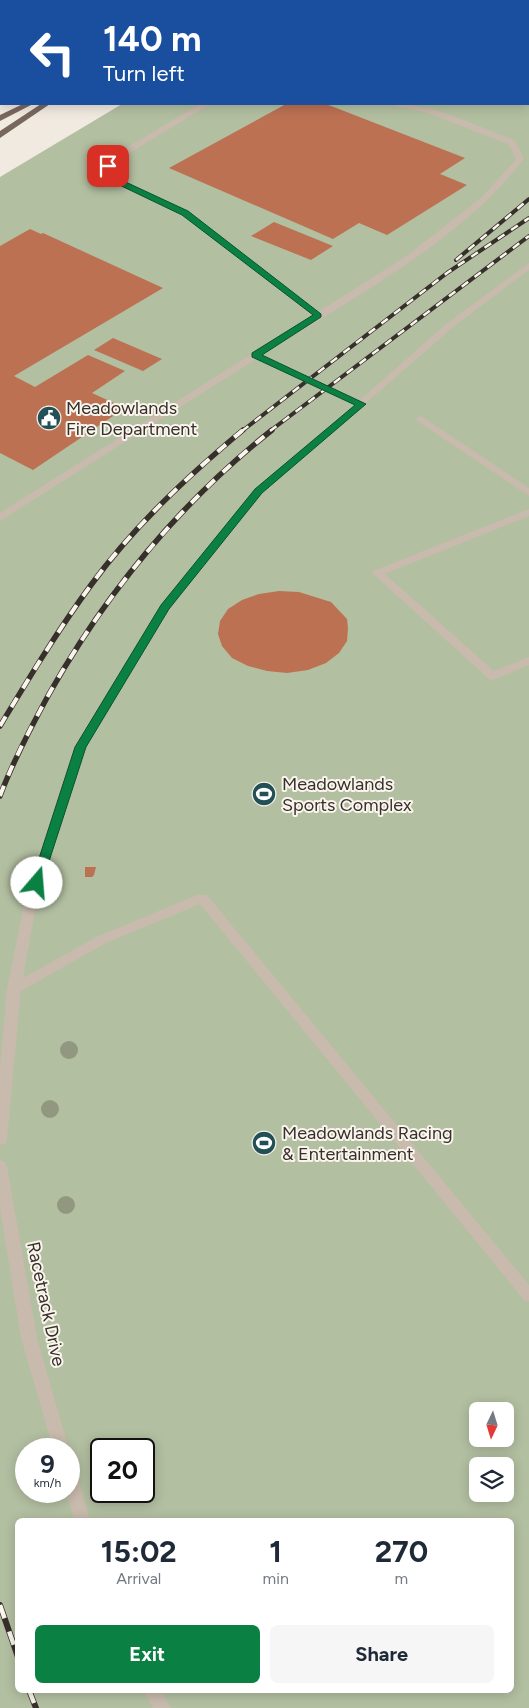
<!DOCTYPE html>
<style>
body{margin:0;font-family:Figtree,sans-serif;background:#f6f6f7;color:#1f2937;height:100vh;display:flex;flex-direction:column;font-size:19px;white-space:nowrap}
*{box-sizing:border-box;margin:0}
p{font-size:16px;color:#747a83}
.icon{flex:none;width:28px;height:28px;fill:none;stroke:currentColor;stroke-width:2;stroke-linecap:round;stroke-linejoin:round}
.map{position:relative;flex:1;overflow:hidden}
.sheet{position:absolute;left:15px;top:1518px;width:499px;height:175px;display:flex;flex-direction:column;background:#fff;border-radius:8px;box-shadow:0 2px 12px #0003}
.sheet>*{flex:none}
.guide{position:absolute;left:0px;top:0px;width:530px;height:105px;box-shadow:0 2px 12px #0003;background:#1a4fa0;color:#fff;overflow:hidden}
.needle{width:32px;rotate:184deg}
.tools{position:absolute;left:469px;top:1402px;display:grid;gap:10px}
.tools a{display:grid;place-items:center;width:45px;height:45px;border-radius:8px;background:#fff;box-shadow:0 2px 12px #0003;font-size:25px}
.speed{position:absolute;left:15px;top:1438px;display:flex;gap:10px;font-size:25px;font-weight:700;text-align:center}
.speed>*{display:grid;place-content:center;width:65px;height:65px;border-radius:50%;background:#fff;box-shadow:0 2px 12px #0003;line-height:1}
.speed small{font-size:12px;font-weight:400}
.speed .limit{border:2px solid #111;border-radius:8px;background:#fff;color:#111}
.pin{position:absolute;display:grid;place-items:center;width:42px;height:42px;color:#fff;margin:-21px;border-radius:10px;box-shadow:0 2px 8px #0006}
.me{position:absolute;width:55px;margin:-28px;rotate:18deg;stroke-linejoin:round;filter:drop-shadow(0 0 4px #0008)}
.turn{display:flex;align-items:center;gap:18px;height:105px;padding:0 20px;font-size:22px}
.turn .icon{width:65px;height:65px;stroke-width:2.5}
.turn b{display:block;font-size:35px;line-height:42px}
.eta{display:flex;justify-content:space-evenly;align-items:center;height:85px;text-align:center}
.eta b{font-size:30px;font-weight:700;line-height:35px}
.primary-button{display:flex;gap:10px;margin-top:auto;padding:10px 20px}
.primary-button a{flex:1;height:58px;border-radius:8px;background:#0b8043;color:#fff;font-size:20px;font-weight:700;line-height:58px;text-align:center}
.primary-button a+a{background:#f6f6f7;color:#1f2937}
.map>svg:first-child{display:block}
.green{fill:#b3bfa1;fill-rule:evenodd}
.building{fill:#bc7153}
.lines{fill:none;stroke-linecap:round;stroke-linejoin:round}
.lane{fill:#c8baac;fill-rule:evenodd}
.street{fill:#c8baac;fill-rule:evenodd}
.primary{fill:#78675d;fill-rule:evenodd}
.highway{fill:#574a42;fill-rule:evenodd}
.rail-far2-casing{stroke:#372f2b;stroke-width:4}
.rail-far1-casing{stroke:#372f2b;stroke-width:5.5}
.rail-casing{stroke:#372f2b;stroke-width:6}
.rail-far2{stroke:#f9f4ec;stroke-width:2.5;stroke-dasharray:8;stroke-linecap:butt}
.rail-far1{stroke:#f9f4ec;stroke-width:4;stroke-dasharray:11;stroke-linecap:butt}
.rail{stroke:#f9f4ec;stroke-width:4.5;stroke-dasharray:14;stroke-linecap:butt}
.tree{fill:#92987f}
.route{fill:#0b8043;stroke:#07532c}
.labels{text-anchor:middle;stroke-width:4;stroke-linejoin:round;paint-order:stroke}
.poi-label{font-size:18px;fill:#372f2b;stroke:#f9f4ec;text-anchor:start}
.street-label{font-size:18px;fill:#372f2b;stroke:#f9f4ec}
</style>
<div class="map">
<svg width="529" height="1708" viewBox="0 0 529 1708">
<rect width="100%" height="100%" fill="#f1eae0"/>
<path class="green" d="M0,0H120L1,1L0,66Z
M298,0H529V1708H0V177L122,104H529V1H296ZM478,1411H505V1439H478ZM26,1449H69V1491H26ZM101,1449H144V1491H101ZM478,1466H505V1494H478ZM18,1520H511V1690H18Z"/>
<path class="building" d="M286,104H326L465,158L440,174L467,185L387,235L359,223L333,239L169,168Z
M274,222L333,246L311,260L251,236Z
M30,229L41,234L43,233L163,288L14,376L35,387L88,355L125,371L92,393L125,408L33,470L0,453V246Z
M113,338L162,359L143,371L94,350Z
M279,591L299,592L331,602L347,619L348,628L347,641L339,653L326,663L308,670L287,673L267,671L248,666L232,658L222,646L218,634L220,621L228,609L242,600L259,594Z
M85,867H96L94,875L92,877H85Z"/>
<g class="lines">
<path class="lane" d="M200,104H210L120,159L112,166L117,178L188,211L318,312L405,257L482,197L516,159L508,144L425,112L394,106L393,104C435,104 476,126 515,140L524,159C462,240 349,301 262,355L360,400L446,324L529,263V270L452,328L263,493L170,609L86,747L37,900L23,978L96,937L197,895H207L529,1285V1302L524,1300L200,904L106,943L19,992H9L7,989L25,900L74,747L161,605L255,489L354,405L256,359L0,521V513L312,316L182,215L111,182L106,175L104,166L114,155Z
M421,416L529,488V496L417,421L416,419Z
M529,509V516L385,574L494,671L529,657V665L493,680L489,679L372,573L373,571Z"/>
<path class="street" d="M14,984L19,986L21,989L7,1140L5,1144L0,1145V1066L7,989L9,986Z
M0,1160L5,1162L7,1166L37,1338L69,1449H53L21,1338L0,1209Z
M69,1467L75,1469L77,1474L90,1520H74L66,1491H69Z
M143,1690H161L171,1708H153Z"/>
<path class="primary" d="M1,80V86L0,87V81Z
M23,104H33L0,121V115Z
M41,104H50L0,138V131Z"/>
<path class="highway" d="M324,0H334V1H324Z"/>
<g class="rail-far2-casing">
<path id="rail-far2" d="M456,260L529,199
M242,431L447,273L529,218
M270,431L529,236"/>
</g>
<g class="rail-far1-casing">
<path id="rail-far1" d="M0,726C29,678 58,630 91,585C134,526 188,476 243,430
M0,796C13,761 31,727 49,694C106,593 181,502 272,430"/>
</g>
<g class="rail-casing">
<path id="rail" d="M0,1605L18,1657
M29,1690L36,1708"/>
</g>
<use href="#rail-far2" class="rail-far2"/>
<use href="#rail-far1" class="rail-far1"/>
<use href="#rail" class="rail"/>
</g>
<g class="tree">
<circle cx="69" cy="1050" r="9"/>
<circle cx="50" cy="1109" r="9"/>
<circle cx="66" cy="1205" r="9"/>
</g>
<path class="route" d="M105,165H111L113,175L117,178L188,211L321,314V317L262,355L366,404L262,493L169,609L86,747L42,883L37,887L31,883L75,747L161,605L255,489L355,405L252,357V353L313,315L182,215L111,181L105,175Z"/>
<defs>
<g id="civic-disc" transform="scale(1.25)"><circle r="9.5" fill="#235056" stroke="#f9f4ec"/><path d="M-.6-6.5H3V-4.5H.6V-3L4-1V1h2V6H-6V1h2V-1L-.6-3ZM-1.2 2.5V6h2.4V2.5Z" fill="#fff"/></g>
<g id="stadium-disc" transform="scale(1.25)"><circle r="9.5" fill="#235056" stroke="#f9f4ec"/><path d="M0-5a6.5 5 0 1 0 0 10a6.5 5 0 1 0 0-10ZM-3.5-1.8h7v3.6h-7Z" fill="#fff"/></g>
</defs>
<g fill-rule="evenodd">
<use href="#civic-disc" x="49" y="418"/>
<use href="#stadium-disc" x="264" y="794"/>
<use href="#stadium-disc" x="264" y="1143"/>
</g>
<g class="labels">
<g class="poi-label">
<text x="66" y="414">Meadowlands<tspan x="66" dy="21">Fire Department</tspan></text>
<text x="282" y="790">Meadowlands<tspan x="282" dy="21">Sports Complex</tspan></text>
<text x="282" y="1139">Meadowlands Racing<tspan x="282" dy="21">&amp; Entertainment</tspan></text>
</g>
<g class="street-label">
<text transform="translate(46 1304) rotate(78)" y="6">Racetrack Drive</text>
</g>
</g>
</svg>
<div class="tools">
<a><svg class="needle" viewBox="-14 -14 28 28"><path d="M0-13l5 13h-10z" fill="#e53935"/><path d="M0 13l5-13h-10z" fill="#747a83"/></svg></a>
<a><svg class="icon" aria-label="layers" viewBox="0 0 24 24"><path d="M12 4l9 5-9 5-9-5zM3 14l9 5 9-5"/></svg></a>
</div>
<div class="speed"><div>9<small>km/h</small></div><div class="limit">20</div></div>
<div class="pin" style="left:108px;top:166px;background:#d93025"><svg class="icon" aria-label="arrive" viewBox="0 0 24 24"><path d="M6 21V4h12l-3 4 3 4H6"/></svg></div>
<svg class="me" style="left:37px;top:883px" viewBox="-20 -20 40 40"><circle r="19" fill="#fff"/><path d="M0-13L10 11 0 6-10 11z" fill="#0b8043"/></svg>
<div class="guide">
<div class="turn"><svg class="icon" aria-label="left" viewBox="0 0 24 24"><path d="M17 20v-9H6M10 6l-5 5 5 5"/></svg><div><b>140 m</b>Turn left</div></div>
</div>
<section class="sheet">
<div class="eta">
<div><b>15:02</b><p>Arrival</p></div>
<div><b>1</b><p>min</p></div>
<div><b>270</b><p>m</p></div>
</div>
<div class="primary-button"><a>Exit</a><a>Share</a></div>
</section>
</div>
